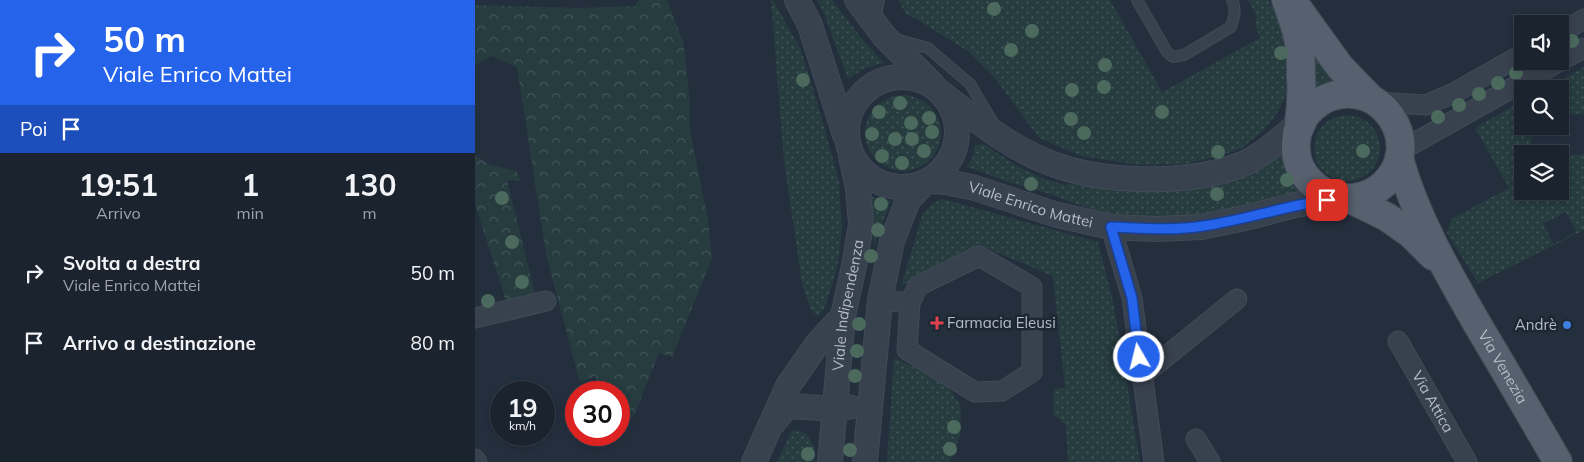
<!DOCTYPE html>
<html lang="it">
<meta charset="utf-8">
<style>
body{margin:0;font-family:Mulish,sans-serif;background:#282f3a;color:#f1f3f6;height:100vh;display:flex;flex-direction:column;font-size:19px;white-space:nowrap}
*{box-sizing:border-box;margin:0}
p{font-size:16px;color:#a0a4aa}
.icon{flex:none;width:28px;height:28px;fill:none;stroke:currentColor;stroke-width:2;stroke-linecap:round;stroke-linejoin:round}
.map{position:relative;flex:1;overflow:hidden}
.sheet{display:flex;flex-direction:column;background:#1b232e;width:475px}
.sheet>*{flex:none}
.banner{background:#2563eb;color:#fff;overflow:hidden}
.tools{position:absolute;left:1039px;top:15px;display:grid;gap:10px}
.tools a{display:grid;place-items:center;width:55px;height:55px;border-radius:0px;background:#1b232e;box-shadow:0 2px 8px #0003,0 0 0 1px #39404a;font-size:25px}
.speed{position:absolute;left:15px;top:381px;display:flex;gap:10px;font-size:25px;font-weight:700;text-align:center}
.speed>*{display:grid;place-content:center;width:65px;height:65px;border-radius:50%;background:#1b232e;box-shadow:0 2px 8px #0003,0 0 0 1px #39404a;line-height:1}
.speed small{font-size:12px;font-weight:400}
.speed .limit{border:8px solid #d22;background:#fff;color:#111}
.pin{position:absolute;display:grid;place-items:center;width:42px;height:42px;color:#fff;margin:-21px;border-radius:10px;box-shadow:0 2px 8px #0006}
.me{position:absolute;width:55px;margin:-28px;rotate:352deg;stroke-linejoin:round;filter:drop-shadow(0 0 4px #0008)}
.turn{display:flex;align-items:center;gap:18px;height:105px;padding:0 20px;font-size:22px}
.turn .icon{width:65px;height:65px;stroke-width:2.5}
.turn b{display:block;font-size:35px;line-height:42px}
.then{display:flex;align-items:center;height:48px;padding:0 20px;background:#0003;gap:10px;font-size:19px}
.eta{display:flex;justify-content:space-evenly;align-items:center;height:85px;text-align:center}
.eta b{font-size:30px;font-weight:700;line-height:35px}
ul{padding:0;list-style:none}
li{display:flex;align-items:center;gap:15px;height:70px;padding:0 20px}
li div{flex:1}
li b{display:block;font-size:19px}
li em{font-style:normal}
main{display:flex;flex:1;min-height:0}
.map>svg:first-child{display:block}
.grass{fill:url(#grass-dots);fill-rule:evenodd}
.park{fill:url(#park-crowns)}
.lines{fill:none;stroke-linecap:round;stroke-linejoin:round}
.service-casing{stroke:#414a57;stroke-width:12}
.minor-casing{stroke:#414a57;stroke-width:21}
.tertiary-casing{stroke:#414a57;stroke-width:26}
.primary-casing{stroke:#414a57;stroke-width:30}
.service{stroke:#38414e;stroke-width:10}
.minor{stroke:#38414e;stroke-width:19}
.tertiary{stroke:#38414e;stroke-width:24}
.primary{stroke:#56606e;stroke-width:28}
.tree{fill:#4b6a5d}
.route-casing{stroke:#184099;stroke-width:12}
.route{stroke:#2563eb;stroke-width:9}
.health-dot{fill:#e0444e;stroke:#1d2633;stroke-width:2}
.shop-dot{fill:#3f7fe0;stroke:#1d2633;stroke-width:2}
.labels{text-anchor:middle;stroke-width:5;stroke-linejoin:round;paint-order:stroke}
.street-label{font-size:15px;fill:#b4bcc9;stroke:#1d2633}
.poi-label{font-size:15px;fill:#b4bcc9;stroke:#1d2633;text-anchor:start}
</style>
<main>
<section class="sheet">
<div class="banner">
<div class="turn"><svg class="icon" aria-label="right" viewBox="0 0 24 24"><path d="M7 20v-9h11M14 6l5 5-5 5"/></svg><div><b>50 m</b>Viale Enrico Mattei</div></div>
<div class="then">Poi<svg class="icon" aria-label="arrive" viewBox="0 0 24 24"><path d="M6 21V4h12l-3 4 3 4H6"/></svg></div>
</div>
<div class="eta">
<div><b>19:51</b><p>Arrivo</p></div>
<div><b>1</b><p>min</p></div>
<div><b>130</b><p>m</p></div>
</div>
<ul>
<li><svg class="icon" aria-label="right" viewBox="0 0 24 24"><path d="M7 20v-9h11M14 6l5 5-5 5"/></svg><div><b>Svolta a destra</b><p>Viale Enrico Mattei</p></div><em>50 m</em></li>
<li><svg class="icon" aria-label="arrive" viewBox="0 0 24 24"><path d="M6 21V4h12l-3 4 3 4H6"/></svg><div><b>Arrivo a destinazione</b></div><em>80 m</em></li>
</ul>
</section>
<div class="map">
<svg width="1109" height="462" viewBox="0 0 1109 462">
<defs>
<pattern id="grass-dots" width="8" height="8" patternUnits="userSpaceOnUse" patternTransform="scale(1.25)"><rect width="8" height="8" fill="#263c3f"/><path d="M2 2h.1M6 6h.1" fill="none" stroke="#435659" stroke-width="1.8" stroke-linecap="round"/></pattern>
<pattern id="park-crowns" width="20" height="18" patternUnits="userSpaceOnUse" patternTransform="scale(1.25)"><rect width="20" height="18" fill="#263c3f"/><path d="M2 6a3 3 0 1 1 6 0M12 15a3 3 0 1 1 6 0" fill="none" stroke="#435659"/></pattern>
</defs>
<rect width="100%" height="100%" fill="#242f3e"/>
<path class="grass" d="M296,0H298L326,50L345,112L364,181L367,228L363,264L350,308L343,316L336,310L327,283L309,161Z
M342,0H357L389,41L409,63L390,68L373,79L350,16Z
M423,0H635L687,92L785,38L780,25L782,16L773,0H793L806,23L811,57V96L802,113L790,129L767,148L744,156L710,164L663,165L607,156L564,138L520,78L494,52L443,20L431,14Z
M838,52L873,82L838,94Z
M1109,67V114L1085,115V89H1070Z
M390 133a38 38 0 1 1 76 0a38 38 0 1 1-76 0Z
M1047,101L1048,126H1056L1057,154H1048V191H1085V155L1109,154V230L1003,283L972,233L976,219L1034,188L1000,128ZM1091,212L1101,232L1079,244L1068,224Z
M839 148a33 33 0 1 1 66 0a33 33 0 1 1-66 0Z
M509,144L542,166L564,177L590,185L601,183L636,188L809,149L831,194L702,222L652,219L601,204L572,193L537,183L492,167L498,156L500,145Z
M397,197L416,201L399,247Z
M468,199L623,242L639,305L665,462H593L591,425L578,414L579,389L590,388L578,276L507,246L426,286L448,213L459,202Z
M419,358L469,381L486,406L485,436L477,457L473,462H412Z
M317,430L330,433C338,442 341,450 339,462H302Z"/>
<path class="park" d="M163,0H192L208,41L214,90L215,131L233,220L237,258L197,357L184,353L158,418L144,411V392H128L120,376L105,383L71,254L42,67L16,56L0,65V5L105,8L161,6Z
M0,155L13,164L41,171L46,181L32,180L60,293L31,301L0,204Z"/>
<g class="lines">
<g class="service-casing">
<path id="service" d="M662,0L692,52L698,57L709,55L756,27C759,17 762,10 757,0
M400,19L404,0
M420,39L453,48L495,84L520,126"/>
</g>
<g class="minor-casing">
<g id="minor">
<path d="M1085,33L1109,19"/>
<path d="M1085,61L1109,48"/>
<path d="M902,102L951,105L979,93L1048,54"/>
<path d="M925,151L1085,61"/>
<path d="M636,227L657,298L679,462"/>
<path d="M405,300L435,303L432,350L500,392L527,391L557,372V287L504,256L443,286L435,303"/>
<path d="M0,318L71,301"/>
<path id="s1" d="M923,341L992,462"/>
<path d="M667,376L762,299"/>
<path d="M721,439L735,462"/>
<path d="M0,459L2,462"/>
</g>
</g>
<g class="tertiary-casing">
<g id="tertiary">
<path d="M322,0L335,25L370,135"/>
<path d="M382,0L409,36L457,84"/>
<circle cx="427" cy="132" r="55"/>
<path d="M466,93C499,118 531,145 570,161C624,184 717,186 770,163C788,155 816,131 830,116"/>
<path id="s2" d="M453,181L472,182L500,188L579,214L636,227L681,229L726,227L770,218L820,205L866,198"/>
<path d="M298,423L308,411L316,406L360,409L374,407"/>
<path d="M279,462L313,386L343,343L368,316"/>
<path id="s3" d="M355,462L368,316L380,261L386,224L383,188L376,157"/>
<path d="M390,462L405,300L417,241L433,200L448,184"/>
</g>
</g>
<g class="primary-casing">
<g id="primary">
<path d="M811,0C816,14 822,29 824,44C826,54 826,67 826,78C827,93 826,108 824,123C823,132 820,141 821,150C822,174 843,194 867,198C882,200 898,194 909,184C952,143 904,74 850,99C843,103 835,109 830,116C827,121 825,128 822,133"/>
<path d="M821,6L865,67L895,98"/>
<path id="s4" d="M924,158C941,219 973,273 1004,327C1031,372 1057,417 1083,462"/>
<path d="M873,198L912,217L936,234L958,256"/>
</g>
</g>
<use href="#service" class="service"/>
<use href="#minor" class="minor"/>
<use href="#tertiary" class="tertiary"/>
<use href="#primary" class="primary"/>
</g>
<g class="tree">
<circle cx="519" cy="9" r="7"/>
<circle cx="557" cy="31" r="7"/>
<circle cx="1097" cy="41" r="7"/>
<circle cx="536" cy="50" r="7"/>
<circle cx="806" cy="53" r="7"/>
<circle cx="630" cy="65" r="7"/>
<circle cx="1041" cy="73" r="7"/>
<circle cx="328" cy="80" r="7"/>
<circle cx="1023" cy="83" r="7"/>
<circle cx="629" cy="87" r="7"/>
<circle cx="597" cy="90" r="7"/>
<circle cx="1004" cy="94" r="7"/>
<circle cx="425" cy="103" r="7"/>
<circle cx="984" cy="105" r="7"/>
<circle cx="404" cy="112" r="7"/>
<circle cx="687" cy="112" r="7"/>
<circle cx="963" cy="117" r="7"/>
<circle cx="454" cy="118" r="7"/>
<circle cx="596" cy="119" r="7"/>
<circle cx="436" cy="123" r="7"/>
<circle cx="457" cy="132" r="7"/>
<circle cx="609" cy="133" r="7"/>
<circle cx="397" cy="134" r="7"/>
<circle cx="420" cy="139" r="7"/>
<circle cx="437" cy="139" r="7"/>
<circle cx="449" cy="151" r="7"/>
<circle cx="888" cy="151" r="7"/>
<circle cx="743" cy="152" r="7"/>
<circle cx="407" cy="156" r="7"/>
<circle cx="427" cy="163" r="7"/>
<circle cx="812" cy="180" r="7"/>
<circle cx="556" cy="184" r="7"/>
<circle cx="742" cy="194" r="7"/>
<circle cx="27" cy="198" r="7"/>
<circle cx="406" cy="204" r="7"/>
<circle cx="403" cy="230" r="7"/>
<circle cx="37" cy="242" r="7"/>
<circle cx="396" cy="256" r="7"/>
<circle cx="47" cy="282" r="7"/>
<circle cx="13" cy="301" r="7"/>
<circle cx="384" cy="324" r="7"/>
<circle cx="382" cy="351" r="7"/>
<circle cx="380" cy="376" r="7"/>
<circle cx="479" cy="427" r="7"/>
<circle cx="475" cy="449" r="7"/>
<circle cx="375" cy="450" r="7"/>
<circle cx="333" cy="454" r="7"/>
</g>
<g class="lines">
<g class="route-casing">
<path id="route" d="M664,357L657,298L636,227C666,228 698,231 728,226C770,220 810,206 852,200"/>
</g>
<use href="#route" class="route"/>
</g>
<path class="health-dot" d="M459.5 315.5h5v5h5v5h-5v5h-5v-5h-5v-5h5z"/>
<circle class="shop-dot" cx="1092" cy="325" r="5"/>
<g class="labels">
<g class="street-label">
<text dy="5" stroke="none"><textPath href="#s2" startOffset="106">Viale Enrico Mattei</textPath></text>
<text dy="5" stroke="none"><textPath href="#s3" startOffset="158">Viale Indipendenza</textPath></text>
<text dy="5" stroke="none"><textPath href="#s4" startOffset="234">Via Venezia</textPath></text>
<text dy="5" stroke="none"><textPath href="#s1" startOffset="70">Via Attica</textPath></text>
</g>
<g class="poi-label">
<text x="472" y="328">Farmacia Eleusi</text>
<text x="1082" y="330" text-anchor="end">Andrè</text>
</g>
</g>
</svg>
<div class="tools">
<a><svg class="icon" aria-label="sound" viewBox="0 0 24 24"><path d="M4 9h4l5-4v14l-5-4H4zM17 9q2 3 0 6"/></svg></a>
<a><svg class="icon" aria-label="search" viewBox="0 0 24 24"><circle cx="10" cy="10" r="6"/><path d="M15 15l6 6"/></svg></a>
<a><svg class="icon" aria-label="layers" viewBox="0 0 24 24"><path d="M12 4l9 5-9 5-9-5zM3 14l9 5 9-5"/></svg></a>
</div>
<div class="speed"><div>19<small>km/h</small></div><div class="limit">30</div></div>
<div class="pin" style="left:852px;top:200px;background:#d93025"><svg class="icon" aria-label="arrive" viewBox="0 0 24 24"><path d="M6 21V4h12l-3 4 3 4H6"/></svg></div>
<svg class="me" style="left:664px;top:357px" viewBox="-20 -20 40 40"><circle r="17" fill="#2563eb" stroke="#fff" stroke-width="3"/><path d="M0-11L8 9 0 5-8 9z" fill="#fff"/></svg>
</div>
</main>
